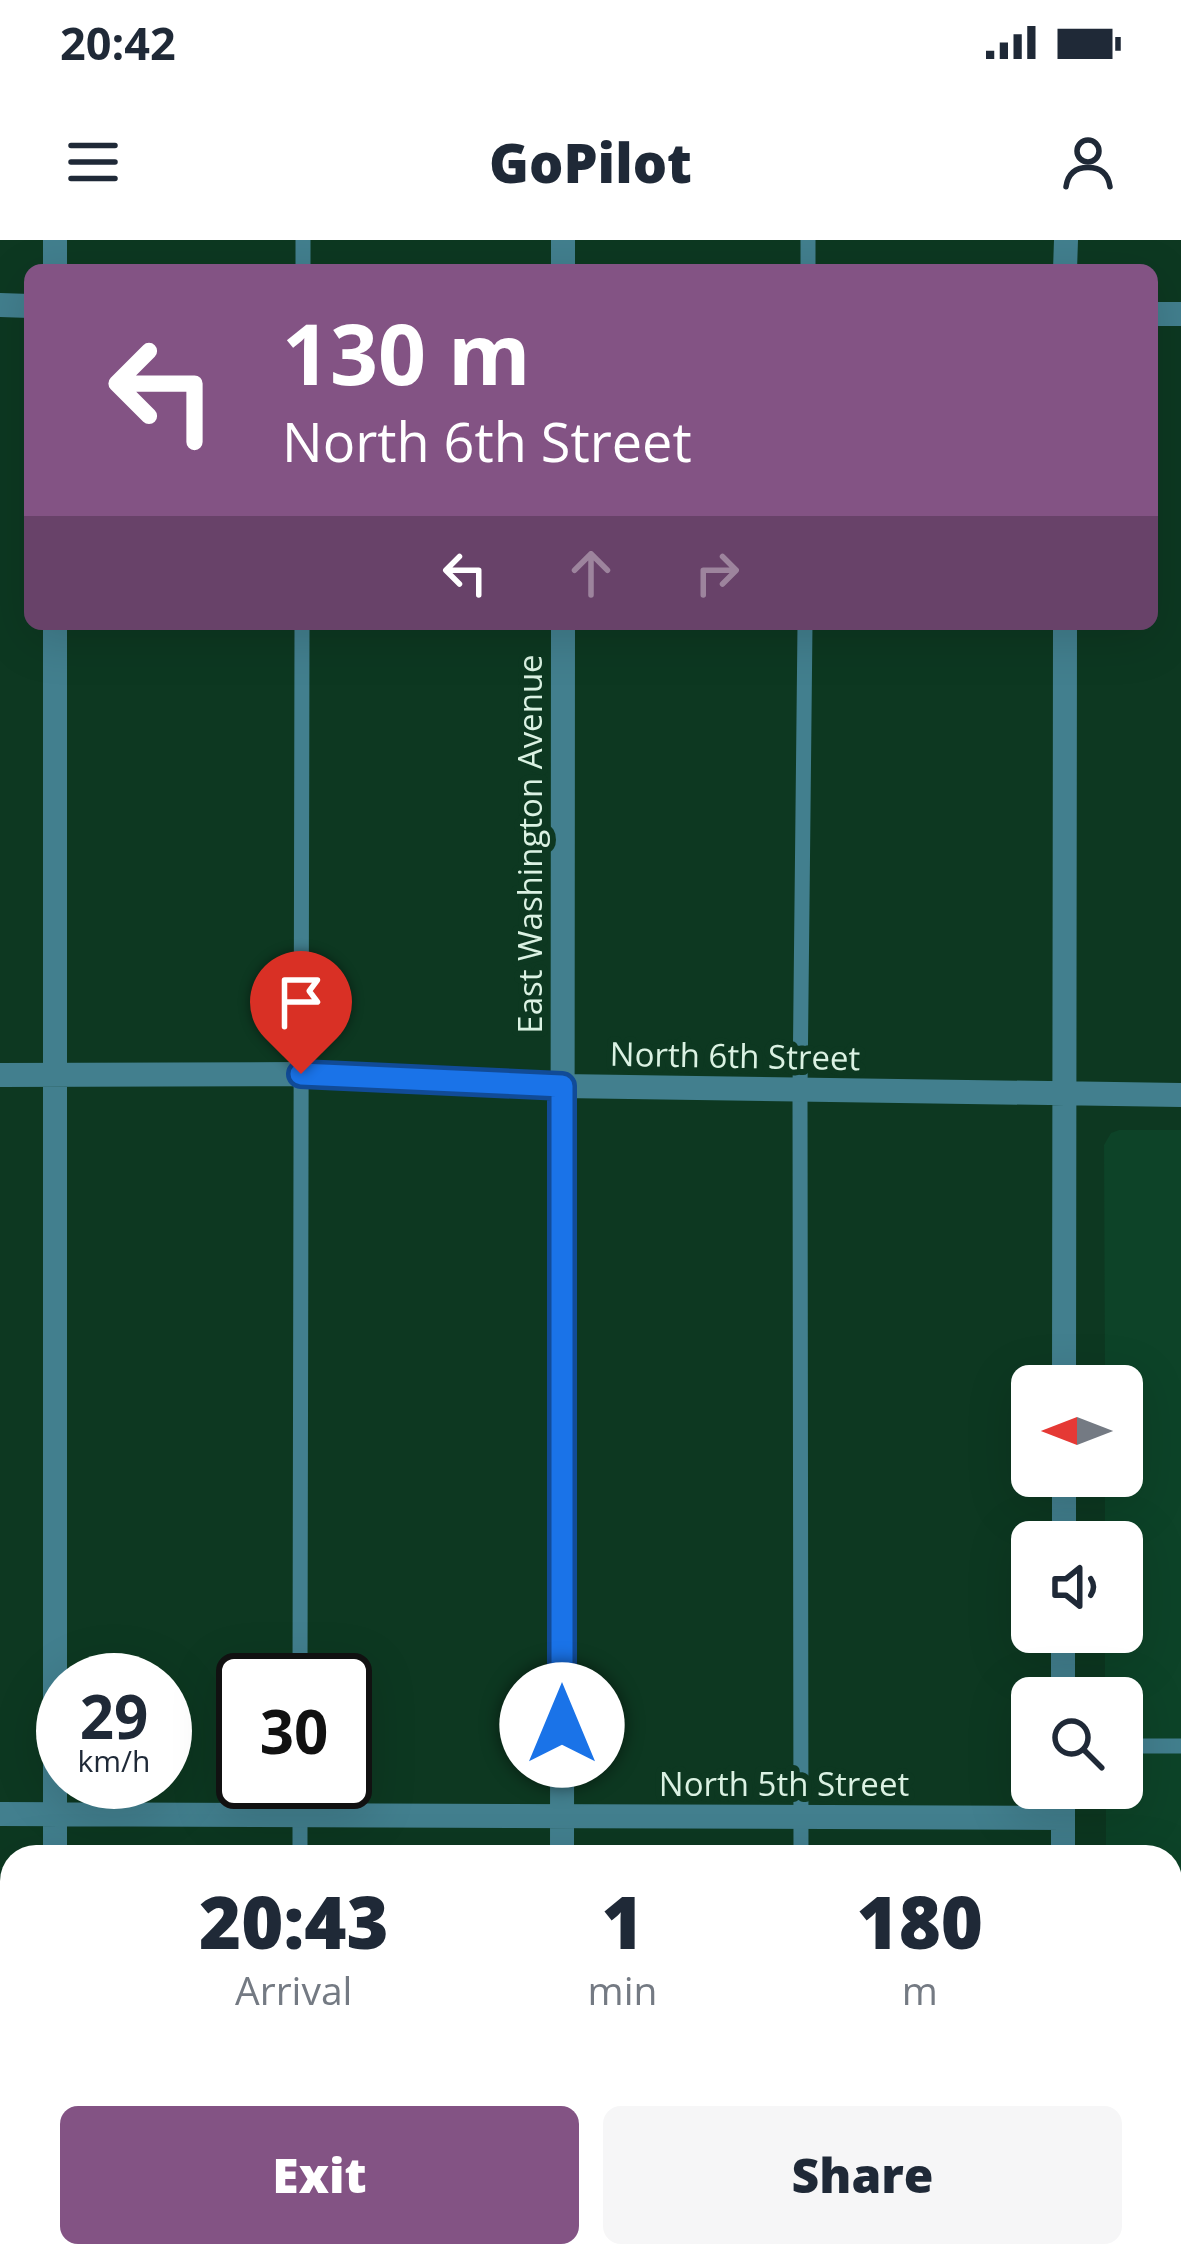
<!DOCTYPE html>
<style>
body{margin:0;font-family:"Open Sans",sans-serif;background:#f6f6f7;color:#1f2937;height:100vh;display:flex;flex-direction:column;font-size:45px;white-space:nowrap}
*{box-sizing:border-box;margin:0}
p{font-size:39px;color:#747a83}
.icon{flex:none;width:66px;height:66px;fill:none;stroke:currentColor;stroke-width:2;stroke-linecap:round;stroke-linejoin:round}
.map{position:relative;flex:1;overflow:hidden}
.details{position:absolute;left:0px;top:1605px;width:1182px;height:423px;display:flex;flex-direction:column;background:#fff;border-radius:36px 36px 0 0;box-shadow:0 12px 48px #0002}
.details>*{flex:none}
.top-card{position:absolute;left:24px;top:24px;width:1134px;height:366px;border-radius:18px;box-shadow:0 12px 48px #0002;background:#835384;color:#fff;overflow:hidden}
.needle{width:78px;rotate:270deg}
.controls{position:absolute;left:1011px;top:1125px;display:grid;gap:24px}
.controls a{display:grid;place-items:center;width:132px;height:132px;border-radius:18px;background:#fff;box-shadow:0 12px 48px #0002;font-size:60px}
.speed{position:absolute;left:36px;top:1413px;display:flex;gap:24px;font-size:60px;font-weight:700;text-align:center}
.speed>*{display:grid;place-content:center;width:156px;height:156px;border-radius:50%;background:#fff;box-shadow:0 12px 48px #0002;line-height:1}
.speed small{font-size:30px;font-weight:400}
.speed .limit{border:6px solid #111;border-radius:18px;background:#fff;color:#111}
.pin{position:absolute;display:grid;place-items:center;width:102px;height:102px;color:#fff;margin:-123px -51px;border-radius:50% 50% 50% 0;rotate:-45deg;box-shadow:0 0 12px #0007}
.pin .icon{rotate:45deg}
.me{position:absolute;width:132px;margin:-66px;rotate:0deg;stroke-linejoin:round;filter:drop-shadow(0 0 9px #0008)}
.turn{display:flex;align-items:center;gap:42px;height:252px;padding:0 60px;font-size:54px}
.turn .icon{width:156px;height:156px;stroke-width:2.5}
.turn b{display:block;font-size:84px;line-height:102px}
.lanes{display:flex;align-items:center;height:114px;padding:0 60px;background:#0003;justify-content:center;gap:60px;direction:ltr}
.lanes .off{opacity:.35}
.eta{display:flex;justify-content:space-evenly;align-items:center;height:204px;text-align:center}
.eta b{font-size:72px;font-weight:800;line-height:84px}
.button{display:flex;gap:24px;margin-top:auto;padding:24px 60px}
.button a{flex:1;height:138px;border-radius:18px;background:#835384;color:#fff;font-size:48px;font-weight:800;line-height:138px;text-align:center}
.button a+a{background:#f6f6f7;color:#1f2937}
.status{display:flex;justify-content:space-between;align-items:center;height:84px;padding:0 60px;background:#fff;direction:ltr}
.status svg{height:33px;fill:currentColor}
header{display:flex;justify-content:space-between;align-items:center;height:156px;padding:0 60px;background:#fff;font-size:54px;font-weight:800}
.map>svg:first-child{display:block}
.built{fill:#0d4328}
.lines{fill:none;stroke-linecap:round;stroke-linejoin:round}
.lane{stroke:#427f8e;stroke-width:15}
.street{stroke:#427f8e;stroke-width:24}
.route-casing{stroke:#114b97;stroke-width:30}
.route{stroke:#1a73e8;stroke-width:21}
.labels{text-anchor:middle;stroke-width:12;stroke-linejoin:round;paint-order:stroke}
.street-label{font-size:33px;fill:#dbf2e3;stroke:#0d3821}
</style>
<div class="status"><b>20:42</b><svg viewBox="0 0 49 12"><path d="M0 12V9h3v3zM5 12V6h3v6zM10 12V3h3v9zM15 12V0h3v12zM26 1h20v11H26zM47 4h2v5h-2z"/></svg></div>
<header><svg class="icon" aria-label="menu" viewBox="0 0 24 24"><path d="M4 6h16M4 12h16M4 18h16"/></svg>GoPilot<svg class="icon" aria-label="person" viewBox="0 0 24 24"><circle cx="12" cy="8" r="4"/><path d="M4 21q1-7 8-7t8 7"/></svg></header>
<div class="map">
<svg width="1181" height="2027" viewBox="0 0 1181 2027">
<rect width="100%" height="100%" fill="#0d3821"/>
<path class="built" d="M1119,890H1181V2027H1107L1106,2016H1170V1617H1106V1548H1122V1458H1105V1392H1122V1302H1105V1236H1122V1146H1105L1104,905L1111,893Z"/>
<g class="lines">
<path class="lane" d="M808,0V30
M303,30V0
M300,1440L302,384
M1122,1506H1181
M300,1617V1542
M801,1617L800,851L805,384
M1170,2008H1181
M1149,2016V2027
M299,2027V2016
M799,2027V2016"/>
<path class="street" d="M55,0V30
M563,30V0
M1065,30L1066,0
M0,65L30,66
M1152,74H1181
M55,384V1617
M0,835L301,834L562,846L1181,855
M1064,1146L1065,384
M1064,1302V1236
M1063,1458V1392
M0,1574L1063,1578
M562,1617L563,384
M1063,1617V1548
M55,2016V2027
M561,2027V2016
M1063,2027V2016"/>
</g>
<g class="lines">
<g class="route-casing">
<path id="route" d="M301,834L562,846V1485"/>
</g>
<use href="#route" class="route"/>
</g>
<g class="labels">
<g class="street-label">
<text transform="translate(530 604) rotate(-90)" y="12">East Washington Avenue</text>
<text transform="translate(735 816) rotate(1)" y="12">North 6th Street</text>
<text x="784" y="1556">North 5th Street</text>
</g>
</g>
</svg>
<div class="controls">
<a><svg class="needle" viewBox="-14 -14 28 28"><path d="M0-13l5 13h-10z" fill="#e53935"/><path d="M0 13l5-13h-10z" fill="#747a83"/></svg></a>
<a><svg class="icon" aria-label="sound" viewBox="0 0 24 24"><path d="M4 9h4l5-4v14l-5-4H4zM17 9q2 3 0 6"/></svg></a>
<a><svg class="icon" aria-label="search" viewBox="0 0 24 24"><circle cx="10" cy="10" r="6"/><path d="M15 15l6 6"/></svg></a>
</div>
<div class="speed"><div>29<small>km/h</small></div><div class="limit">30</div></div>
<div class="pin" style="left:301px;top:834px;background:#d93025"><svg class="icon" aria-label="arrive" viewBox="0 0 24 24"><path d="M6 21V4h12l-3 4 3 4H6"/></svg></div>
<svg class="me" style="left:562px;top:1485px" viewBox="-20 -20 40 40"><circle r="19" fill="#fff"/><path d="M0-13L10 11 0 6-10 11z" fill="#1a73e8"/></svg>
<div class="top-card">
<div class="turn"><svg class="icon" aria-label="left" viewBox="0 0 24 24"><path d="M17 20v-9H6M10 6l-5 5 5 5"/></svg><div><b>130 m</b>North 6th Street</div></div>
<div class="lanes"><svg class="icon" aria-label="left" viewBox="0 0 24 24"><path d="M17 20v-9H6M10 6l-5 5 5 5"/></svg><svg class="icon off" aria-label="ahead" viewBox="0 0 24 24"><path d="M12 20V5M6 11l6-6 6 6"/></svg><svg class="icon off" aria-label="right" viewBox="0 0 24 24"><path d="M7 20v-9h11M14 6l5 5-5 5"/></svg></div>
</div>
<section class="details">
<div class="eta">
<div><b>20:43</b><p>Arrival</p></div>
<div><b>1</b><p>min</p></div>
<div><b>180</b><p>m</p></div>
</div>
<div class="button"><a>Exit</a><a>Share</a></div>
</section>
</div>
